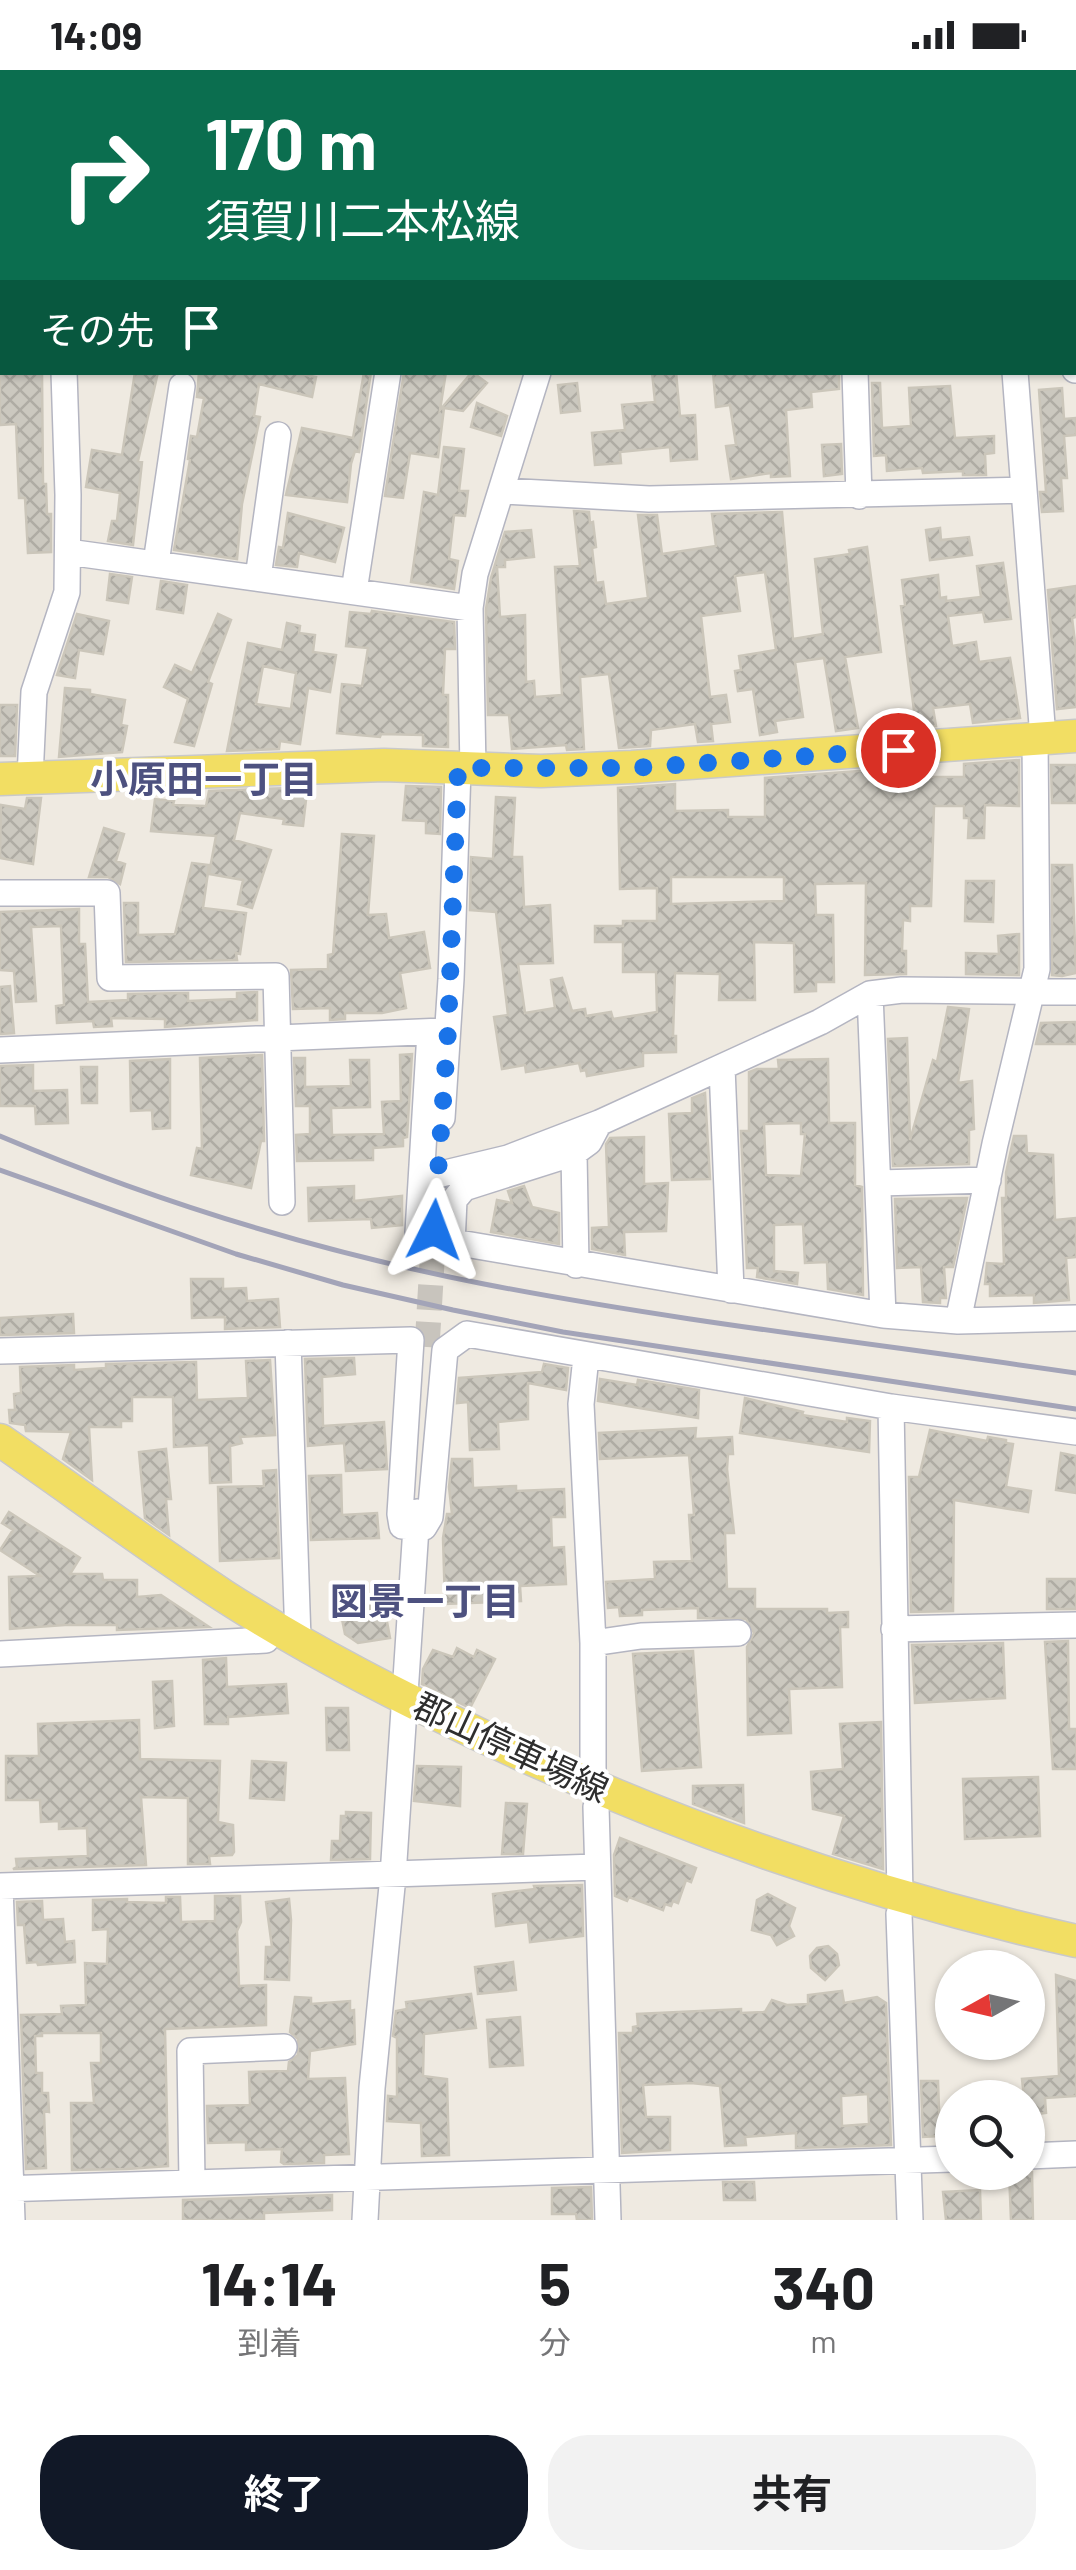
<!DOCTYPE html>
<html lang="ja">
<meta charset="utf-8">
<style>
body{margin:0;font-family:Barlow,"Noto Sans JP",sans-serif;background:#f2f2f2;color:#202124;height:100vh;display:flex;flex-direction:column;font-size:38px;white-space:nowrap}
*{box-sizing:border-box;margin:0}
p{font-size:32px;color:#757577}
.icon{flex:none;width:55px;height:55px;fill:none;stroke:currentColor;stroke-width:2;stroke-linecap:round;stroke-linejoin:round}
.map{position:relative;height:2150px;overflow:hidden}
.sheet{display:flex;flex-direction:column;background:#fff;flex:1}
.sheet>*{flex:none}
.top-card{position:absolute;left:0px;top:0px;width:1078px;height:305px;box-shadow:0 2px 8px #0004;background:#0b6e4f;color:#fff;overflow:hidden}
.needle{width:65px;rotate:262deg}
.controls{position:absolute;left:935px;top:1880px;display:grid;gap:20px}
.controls a{display:grid;place-items:center;width:110px;height:110px;border-radius:50%;background:#fff;box-shadow:0 2px 8px #0004;font-size:50px}
.pin{position:absolute;display:grid;place-items:center;width:85px;height:85px;color:#fff;margin:-42px;border:5px solid #fff;border-radius:50%;box-shadow:0 2px 10px #0007}
.me{position:absolute;width:110px;margin:-55px;rotate:3deg;stroke-linejoin:round;filter:drop-shadow(0 0 8px #0008)}
.turn{display:flex;align-items:center;gap:35px;height:210px;padding:0 40px;font-size:45px}
.turn .icon{width:130px;height:130px;stroke-width:2.5}
.turn b{display:block;font-size:70px;line-height:85px}
.then{display:flex;align-items:center;height:95px;padding:0 40px;background:#0003;gap:20px;font-size:38px}
.eta{display:flex;justify-content:space-evenly;align-items:center;height:170px;text-align:center}
.eta b{font-size:60px;font-weight:700;line-height:70px}
.button{display:flex;gap:20px;margin-top:auto;padding:20px 40px}
.button a{flex:1;height:115px;border-radius:40px;background:#111827;color:#fff;font-size:40px;font-weight:700;line-height:115px;text-align:center}
.button a+a{background:#f2f2f2;color:#202124}
.status{display:flex;justify-content:space-between;align-items:center;height:70px;padding:0 50px;background:#fff;direction:ltr}
.status svg{height:28px;fill:currentColor}
.map>svg:first-child{display:block}
.building{fill:url(#building-cross-hatch);stroke:#cbc6ba;stroke-width:2.5;fill-rule:evenodd}
.lines{fill:none;stroke-linecap:round;stroke-linejoin:round}
.minor-tunnel{stroke:#c8c4bd;stroke-width:25;stroke-dasharray:25 12;stroke-linecap:butt}
.minor-casing{stroke:#b4b5c1;stroke-width:28}
.major-casing{stroke:#c9c9c9;stroke-width:35}
.minor{stroke:#fff;stroke-width:25}
.major{stroke:#f2de63;stroke-width:32}
.rail{stroke:#a3a4b8;stroke-width:5}
.route{stroke:#1a73e8;stroke-width:18;stroke-dasharray:0 32.4}
.labels{text-anchor:middle;stroke-width:8;stroke-linejoin:round;paint-order:stroke}
.street-label{font-size:35px;fill:#2e2e2e;stroke:#fff}
.neighbourhood-label{font-size:38px;font-weight:bold;fill:#4d517f;stroke:#fff}
</style>
<div class="status"><b>14:09</b><svg viewBox="0 0 49 12"><path d="M0 12V9h3v3zM5 12V6h3v6zM10 12V3h3v9zM15 12V0h3v12zM26 1h20v11H26zM47 4h2v5h-2z"/></svg></div>
<div class="map">
<svg width="1076" height="2150" viewBox="0 0 1076 2150">
<defs>
<pattern id="building-cross-hatch" width="8" height="8" patternUnits="userSpaceOnUse" patternTransform="scale(2.5)"><rect width="8" height="8" fill="#cbc8bf"/><path d="M0 0l8 8M0 8l8-8" fill="none" stroke="#afaca4"/></pattern>
</defs>
<rect width="100%" height="100%" fill="#efeae1"/>
<path class="building" d="M135,302H158L138,391L142,392L133,475L108,471L112,451H117L120,423L86,417L92,380L122,385Z
M199,302H291L316,307L312,327L259,314L254,346L260,347L242,434L237,489L174,480L190,390L188,389L191,366L197,367L204,328L197,327Z
M364,302H371L359,382L355,381L351,394L347,432L286,425L302,358L353,368Z
M404,302H446L440,340L472,302L487,313L463,341L444,338L438,387L410,383L403,428L385,426Z
M652,302H676L680,346L695,345L697,389L671,391L670,377L620,382L621,393L595,395L592,363L625,360L622,335L655,332Z
M713,302H839V319L811,322L812,337L786,340L790,406L771,407V403L731,409L726,376L736,375L730,335L716,337Z
M42,303L43,414H46L47,444H51V482L28,483L25,428H19L16,354L0,355V304Z
M577,313L580,341L561,343L558,315Z
M872,313H880L882,358L911,356L909,318L950,316L955,368L994,366V383L985,384L986,405H963V401L923,403L922,398L887,401L886,385L874,386Z
M1062,318L1064,349L1076,348V365L1064,366L1067,408H1061L1063,441L1042,442L1040,422H1046L1039,320Z
M477,333L507,346L501,366L471,357Z
M841,374L842,404L824,406L822,375Z
M444,377L464,379L459,421H468L465,446L454,445L449,489L458,491L454,519L411,512L424,422L438,425Z
M574,441L589,442L590,453L593,452L596,477L592,478L596,513L603,512L606,534L648,528L638,445H657L662,484L716,476L712,444L782,442L793,569L823,564L815,489L850,484L849,480L867,477L881,582L845,587L858,658L836,661L824,588L795,592L803,647L775,651L777,662L760,665L753,619L738,621L735,601L741,600L739,586L776,580L765,502L735,506L740,541L701,546L710,627L726,625L730,652L711,654L713,671L698,672L695,654L651,660L650,676L619,678L609,604L580,607L584,679L567,680L566,675L512,679L509,645H488L486,539L491,508L505,462L531,460L534,487L505,490V497H497L500,547L525,545L526,612L534,611L535,627L562,625L555,497L580,496Z
M288,443L344,458L335,492L299,483L297,497L276,495L279,477L283,478Z
M940,458L941,470L969,467L972,485L930,490L926,460Z
M1003,493L1011,549L985,552L983,542L948,546L952,576L976,572L979,592L1010,588L1020,648L973,653L970,634L933,638L936,656L916,657L901,536L905,535L902,510L938,505L940,528L946,527V531L981,527L977,496Z
M110,504L132,507L128,533L107,530Z
M161,511L187,515L183,543L157,539Z
M1076,516V547L1072,548L1076,580V637L1057,639L1048,520Z
M372,541L454,552L455,579H445L443,625H448V677L423,676V665L381,664L380,667L337,663L342,614L362,616L368,578L346,576L350,542L371,544Z
M77,544L109,551L103,584L79,580L75,608L57,605Z
M218,544L231,550L208,612L212,614L194,676L175,672L188,629L164,617L175,595L192,603Z
M287,553L300,556L299,563L315,565L313,582L336,585L330,622L308,618L300,674L280,671L279,679L227,681L248,573L282,580ZM263,596L296,603L291,639L256,634Z
M65,618L90,620V624L125,630L121,655L127,656L122,682L59,687Z
M0,635H17L15,686H0Z
M1019,690V736L985,735L984,768H968L969,748H964V736H934L931,836H910V851L903,850L902,881H906V904L865,905L866,813L815,814L816,845H833L834,912H816V921L795,922L794,873L754,872L755,930H719L720,904L675,903L673,966H676V982L643,983V996L587,1006L586,1000L581,1001L579,993L526,1002L525,995L502,999L494,947L508,945L496,842L470,840L471,787L493,789L496,727L515,728L512,787H522L524,837L550,835L553,893L518,894L525,943L555,938L551,910L562,908L572,941L585,939L586,946L611,942L613,949L657,942L656,902H623V872H595V856H623V851H657V818L620,819L618,718L675,714V741L728,740V747H765V708L885,699V714L915,716V709L925,707H964V694ZM671,807H784V831L671,834Z
M1051,695H1076V733H1052Z
M406,716L441,717L440,764L426,763V751L403,750Z
M290,718L307,721L303,756L283,754L284,749L240,743L234,770L271,780L252,838L238,834L243,810L209,804L216,766L151,761L155,729L174,731L173,735L206,736L209,721Z
M27,728H41L33,794L0,788L1,735L25,739Z
M104,758L124,764L116,791L125,794L120,814L108,807H89Z
M342,764L374,766L368,845L386,844L389,868L424,862L430,898L400,903L406,938L382,943H345V949L330,950V938L293,939L291,900L328,899V885L333,884Z
M192,793L209,795L203,838L246,843L240,884L236,883L237,890L126,892L124,833H138V865L175,864Z
M1052,795H1072L1076,903L1062,906L1052,905Z
M966,811H994L993,852L965,851Z
M79,839V874H85L88,932L128,930V924L188,923V931L237,929V923L257,922V950L165,957V949L111,948L112,956L94,957L93,951L57,953L56,936L64,935L61,856L31,857L36,931L16,932L14,901L0,900V842Z
M1019,864V905L966,904V883L999,884L998,866Z
M10,916L14,963L0,964V917Z
M948,937L969,939L958,1013L972,1011L974,1059L969,1060V1094L893,1096L888,969L907,968L910,1070L933,990L937,992Z
M1076,952V974H1036L1041,953Z
M412,984L407,1067L403,1068V1076L373,1078V1090L297,1091L296,1065L310,1064V1036H296L294,988H305V1017L351,1016L350,990H369L370,1037L331,1038L332,1065L384,1064L382,1032L401,1031L400,985Z
M262,985L264,1071H261L251,1118L191,1105L197,1078L202,1079L200,988Z
M170,989V1058L153,1059L152,1040L131,1041L130,991Z
M828,989L829,1053H855V1115L862,1117L863,1225L828,1219L827,1192L805,1193L803,1154L774,1155V1201L798,1203L797,1214L757,1207L758,1198H747L741,1061H749V1002L757,999H779L778,990ZM801,1053V1064H805L801,1106L766,1105L764,1054Z
M33,995V1021L67,1020L68,1053L36,1054L35,1036H0V996Z
M81,997H97V1033H82Z
M705,1023L710,1109L672,1110L669,1044L692,1043V1028Z
M1014,1066H1026L1027,1083L1053,1085L1055,1150L1076,1148V1187L1066,1188L1069,1230L1034,1233V1225L990,1226V1214H985L987,1193L1004,1194L1002,1128H1006V1103Z
M644,1067V1114L668,1113L666,1161L624,1162L625,1185L592,1179V1158L609,1157L606,1074L610,1068Z
M354,1116V1131L402,1126V1155L372,1158L371,1149L309,1151L308,1118Z
M524,1116L532,1137L559,1143V1174L491,1162L497,1130L512,1133L508,1121Z
M967,1128L953,1197H944L946,1228H940V1233L923,1232L921,1197L897,1198L895,1129Z
M191,1209H223V1219L246,1218L247,1231L278,1229L280,1257L225,1259V1247L192,1248Z
M73,1244L74,1263L0,1265V1248Z
M354,1288L355,1304L322,1307L323,1356L384,1352L387,1399L346,1401L344,1373L308,1376L305,1289Z
M270,1290L275,1365L240,1367L242,1373L230,1376L231,1412L210,1413L209,1375L174,1377L173,1327H132V1351H121V1357H89L92,1410L63,1389L71,1362L26,1361L25,1355L10,1353L9,1340H15L14,1324L21,1323L20,1297L74,1295V1300L106,1298V1294L196,1292L197,1330L248,1328L246,1291Z
M544,1294L568,1298L566,1320L528,1313V1349L498,1352L499,1379L470,1380L468,1332L457,1333L459,1308L542,1302Z
M600,1309L637,1315L638,1310L699,1320L698,1348L598,1331Z
M745,1328L803,1342L802,1345L847,1352V1348L870,1351L869,1382L740,1363Z
M696,1358L695,1369L732,1367L733,1384H728L727,1399L734,1463H725L727,1519H755V1539H827V1543L848,1542V1557H840L842,1617L789,1619L791,1663L748,1665L747,1577L754,1563L746,1549L698,1548V1538L642,1540V1545L620,1546L619,1537L608,1538L606,1512L655,1509L654,1492L692,1491L689,1445H694L689,1385L600,1389L599,1363Z
M930,1360L987,1371L988,1367L1006,1370V1373L1013,1374L1006,1417L1031,1421L1028,1442L954,1430L953,1541L911,1542L909,1407H919Z
M166,1379L171,1429H166L169,1465L145,1448L139,1382Z
M1061,1383L1076,1386V1423L1056,1420Z
M452,1389H472L473,1418L516,1416V1421L564,1419L565,1447H551L552,1478L564,1477L566,1514L520,1516L521,1531L445,1534L443,1468L447,1444H452L449,1417Z
M276,1400L279,1488L220,1491L218,1417L264,1416L263,1401Z
M341,1405L342,1445L377,1443L379,1468L311,1470L309,1406Z
M9,1442L80,1488L70,1504H102L103,1510H137V1527L161,1525L209,1557L117,1560V1555H65L10,1559L9,1507L40,1506L0,1480L13,1460L2,1453Z
M1047,1509H1076V1539H1047Z
M383,1530L390,1568L358,1573L345,1564L342,1549L352,1536Z
M1068,1571L1069,1659H1076V1699H1053L1045,1572Z
M1003,1573L1005,1628L915,1633L912,1575Z
M457,1578L474,1587L477,1580L495,1589L470,1638L422,1614L423,1599L433,1580L453,1587Z
M693,1581L701,1697L642,1701L633,1584Z
M226,1588L227,1617L286,1614L288,1643L228,1647V1654H205L203,1590Z
M172,1611L174,1656L155,1658L153,1612Z
M326,1638H348L349,1680H327Z
M139,1650L140,1689L220,1691L218,1752L233,1755L234,1782L232,1785L209,1786L210,1794H188V1728L141,1727L146,1795L13,1799L17,1797L16,1789L88,1786L87,1758L59,1759V1751L41,1752L40,1730H6V1686H39L38,1654Z
M881,1652L883,1799L833,1784L844,1746L813,1739L811,1702L843,1699L840,1654Z
M252,1691L286,1693L284,1730L250,1728Z
M417,1696L461,1697L460,1736L414,1731Z
M1038,1707L1040,1766L965,1769L963,1709Z
M743,1715L744,1753L693,1734V1716Z
M506,1733L527,1734L523,1784H502Z
M346,1742L371,1743L370,1789L331,1790L332,1771H340L341,1746H346Z
M620,1768L696,1798L691,1812L686,1810L678,1833L673,1831L671,1836L665,1834L663,1840L629,1827L627,1831L615,1826L614,1785Z
M582,1815L583,1866L530,1872L528,1852L496,1856L493,1824L535,1819L534,1816Z
M768,1824L795,1838L789,1856L794,1866L777,1875L771,1865L752,1860L757,1830Z
M215,1826H240L241,1852L237,1861L239,1916L266,1915V1955L165,1959L168,2096L127,2099L72,2100L71,2033H94L91,1993H101V1963H42V1966H35L36,2003H42V2023H48L49,2042L44,2041L46,2098L26,2099L21,1945L62,1944L61,1936L86,1935L85,1893L107,1894L108,1859L93,1860V1830L127,1829V1832L166,1833V1827H180L181,1852L215,1851Z
M289,1829L291,1850L289,1910L265,1909L266,1877H272L266,1832Z
M42,1831L43,1850L63,1849L65,1872L74,1871L75,1892L38,1895L37,1892L27,1893L24,1855H18L17,1832Z
M828,1876L837,1884L839,1895L825,1910L811,1898L810,1886L817,1878Z
M513,1892L516,1920L478,1924L475,1897Z
M1056,1905L1076,1911V2026L1045,2028L1046,2043L1028,2045V2028H1024L1022,2009L1059,2006Z
M842,1921L844,1933L877,1927L886,1933L891,2075L796,2078V2063L745,2067L746,2075L725,2076L720,2016L691,2013L643,2015L646,2047H670V2080L622,2083L619,1963H633V1957L638,1956L637,1944L741,1939V1943L765,1942L772,1930L787,1935L808,1934V1925ZM868,2024L869,2054L842,2056L841,2026Z
M471,1924L476,1958L424,1964L423,2006L447,2009L449,2085L422,2086L421,2053L387,2051L388,2026L397,2027V1968L393,1966L396,1941L407,1939L406,1932Z
M295,1927L311,1928V1934L350,1931V1941L354,1940L355,1974L310,1981L308,2009L345,2008L349,2084L324,2085V2093L284,2094L281,2092L282,2079L246,2080V2072L208,2073L207,2036L250,2035L249,2002L288,2001L289,1992L298,1985V1969L290,1962Z
M520,1947L523,1995L490,1997L487,1950Z
M921,2011H938L940,2066L923,2067Z
M1009,2102H1032L1033,2150H1011Z
M723,2112H754L755,2130H724Z
M591,2117L592,2150H577L576,2144H552V2118Z
M980,2120L981,2150H946L943,2122Z
M332,2125V2140L264,2143V2150H183V2130Z"/>
<g class="lines">
<path class="minor-tunnel" d="M427,1277L434,1160"/>
<g class="minor-casing">
<path id="minor" d="M547,0L608,2
M847,0V2
M1004,0L1005,2
M128,2L129,0
M279,2V0
M432,2L433,0
M644,2V0
M1075,31H1076
M1075,81H1076
M1075,300H1076
M855,302L859,426
M1015,302L1043,668
M502,421L649,429L1024,420
M68,482L470,538
M156,493L182,316
M258,508L278,365
M354,521L388,302
M473,699L470,538L475,504L538,302
M30,708L34,622L67,522L68,425L64,302
M0,823H107L110,908L276,906L282,1132
M870,924L883,1245
M430,962L418,1162L424,1167L883,1245L958,1251L1076,1248
M0,980L443,961
M722,997L731,1220
M442,1048L451,909L458,699
M574,1083L576,1195
M437,1105L508,1088L599,1053L820,952L870,924L902,920L1076,922
M879,1113L988,1110
M452,1174L454,1130L464,1118L574,1083L589,1072L599,1053
M958,1251L995,1074L1037,899L1035,669
M288,1273L298,1569
M0,1281L411,1270L400,1444L402,1456L424,1457L430,1447L445,1280L467,1264L891,1337L1076,1362
M586,1287L581,1334L593,1573V1718
M891,1337L900,1827
M894,1559L1076,1555
M593,1573L641,1566L738,1563
M0,1584L266,1570
M596,1737L608,2150
M0,1816C199,1810 397,1805 596,1797
M0,1816L12,2150
M899,1844L910,2150
M1028,2086L1076,2084
M192,2112L190,1981L284,1977
M0,2119L952,2089
M365,2150L372,2018L393,1806L417,1442"/>
</g>
<g class="major-casing">
<path id="major" d="M0,709L384,695L541,701L632,697L1076,666
M0,1370C75,1422 148,1476 224,1526C311,1582 404,1629 497,1673C683,1760 875,1826 1076,1871"/>
</g>
<use href="#minor" class="minor"/>
<use href="#major" class="major"/>
<path class="rail" d="M916,0L953,2
M1075,11H1076
M0,1066C154,1131 320,1182 484,1214C680,1252 879,1274 1076,1303
M0,1100L236,1184L343,1215L453,1240L563,1262L1076,1339"/>
</g>
<g class="lines">
<path class="route" d="M434,1160L448,961L458,698H632L898,680"/>
</g>
<g class="labels">
<g class="street-label">
<text transform="translate(511 1678) rotate(25)" y="12">郡山停車場線</text>
</g>
<g class="neighbourhood-label">
<text x="204" y="723">小原田一丁目</text>
<text x="425" y="1545">図景一丁目</text>
</g>
</g>
</svg>
<div class="controls">
<a><svg class="needle" viewBox="-14 -14 28 28"><path d="M0-13l5 13h-10z" fill="#e53935"/><path d="M0 13l5-13h-10z" fill="#757577"/></svg></a>
<a><svg class="icon" aria-label="search" viewBox="0 0 24 24"><circle cx="10" cy="10" r="6"/><path d="M15 15l6 6"/></svg></a>
</div>
<div class="pin" style="left:898px;top:680px;background:#d93025"><svg class="icon" aria-label="arrive" viewBox="0 0 24 24"><path d="M6 21V4h12l-3 4 3 4H6"/></svg></div>
<svg class="me" style="left:434px;top:1160px" viewBox="-20 -20 40 40"><path d="M0-17L14 15 0 8-14 15z" fill="#1a73e8" stroke="#fff" stroke-width="4"/></svg>
<div class="top-card">
<div class="turn"><svg class="icon" aria-label="right" viewBox="0 0 24 24"><path d="M7 20v-9h11M14 6l5 5-5 5"/></svg><div><b>170 m</b>須賀川二本松線</div></div>
<div class="then">その先<svg class="icon" aria-label="arrive" viewBox="0 0 24 24"><path d="M6 21V4h12l-3 4 3 4H6"/></svg></div>
</div>
</div>
<section class="sheet">
<div class="eta">
<div><b>14:14</b><p>到着</p></div>
<div><b>5</b><p>分</p></div>
<div><b>340</b><p>m</p></div>
</div>
<div class="button"><a>終了</a><a>共有</a></div>
</section>
